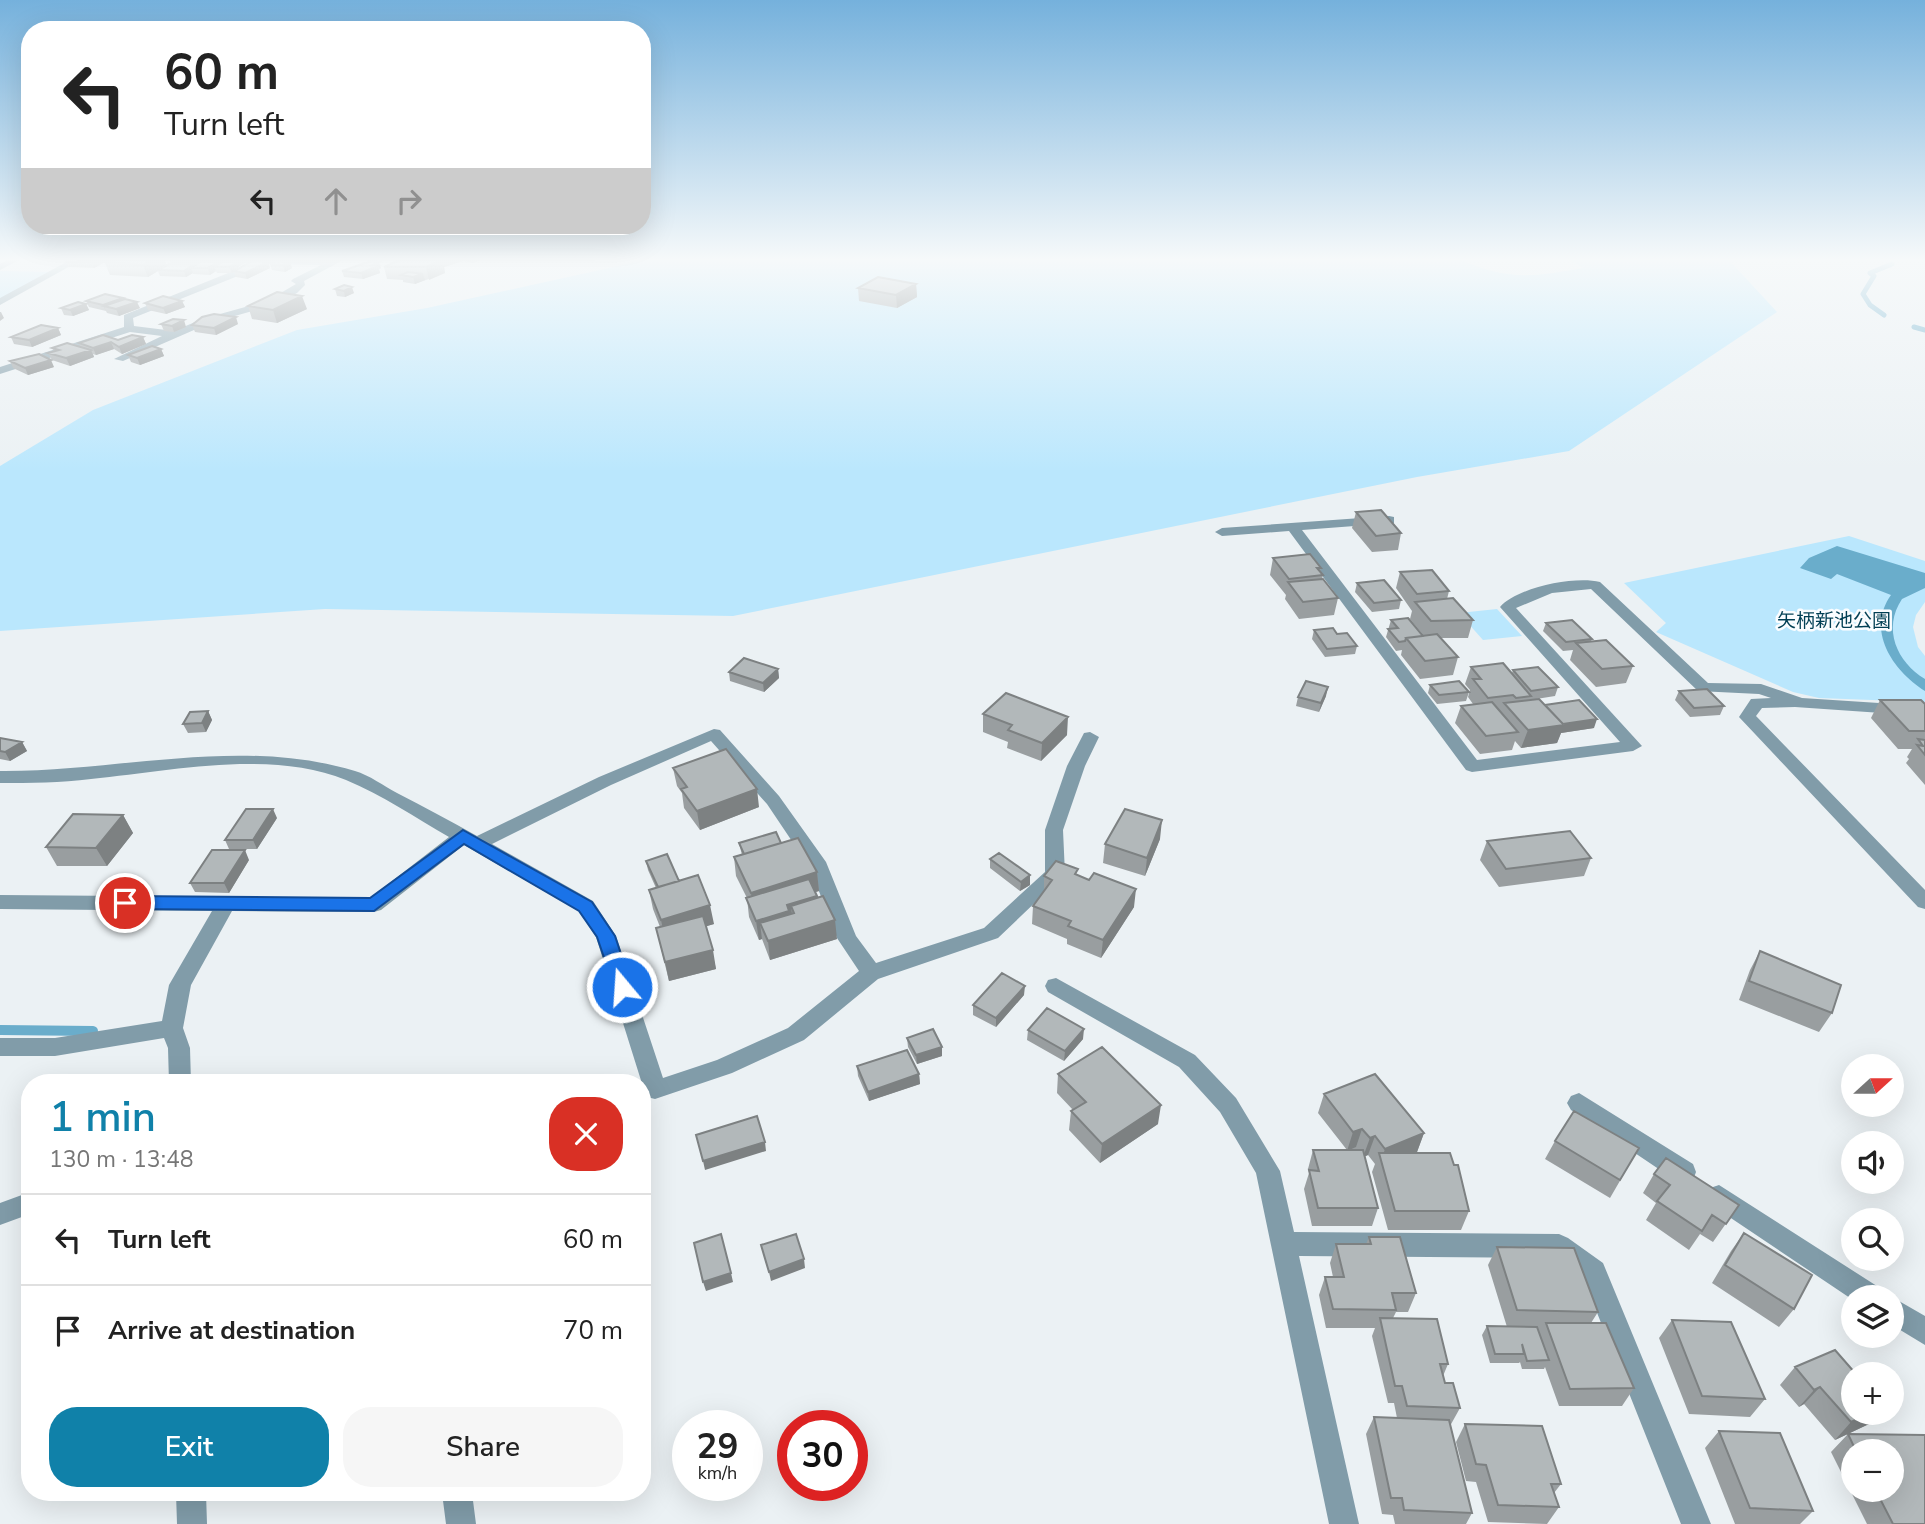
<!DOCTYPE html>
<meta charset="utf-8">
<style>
body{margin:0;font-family:"Nunito Sans","Noto Sans JP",sans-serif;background:#f6f6f6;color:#222;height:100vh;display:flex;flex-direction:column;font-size:26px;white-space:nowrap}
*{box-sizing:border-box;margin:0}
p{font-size:23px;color:#767676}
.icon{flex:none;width:38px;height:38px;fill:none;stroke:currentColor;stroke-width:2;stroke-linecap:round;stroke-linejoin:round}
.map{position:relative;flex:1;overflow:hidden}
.side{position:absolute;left:21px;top:1074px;width:630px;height:427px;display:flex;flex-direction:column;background:#fff;border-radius:28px;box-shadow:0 7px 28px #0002}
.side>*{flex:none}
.banner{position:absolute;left:21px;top:21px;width:630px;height:214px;border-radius:28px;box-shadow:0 7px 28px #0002;background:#fff;color:#222;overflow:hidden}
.needle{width:46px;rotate:69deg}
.tools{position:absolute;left:1841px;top:1054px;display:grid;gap:14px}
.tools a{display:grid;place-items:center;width:63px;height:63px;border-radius:50%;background:#fff;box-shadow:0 7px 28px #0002;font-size:35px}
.speed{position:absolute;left:672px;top:1410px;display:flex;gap:14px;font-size:35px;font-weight:700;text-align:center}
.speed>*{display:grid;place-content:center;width:91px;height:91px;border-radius:50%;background:#fff;box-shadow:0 7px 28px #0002;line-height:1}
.speed small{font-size:18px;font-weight:400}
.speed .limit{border:10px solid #d22;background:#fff;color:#111}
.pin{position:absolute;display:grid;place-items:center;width:60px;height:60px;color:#fff;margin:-30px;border:4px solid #fff;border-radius:50%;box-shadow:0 2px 7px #0007}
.me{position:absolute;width:77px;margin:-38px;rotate:342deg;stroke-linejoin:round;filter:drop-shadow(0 0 5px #0008)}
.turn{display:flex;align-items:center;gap:24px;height:147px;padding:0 28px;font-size:32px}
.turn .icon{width:91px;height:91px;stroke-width:2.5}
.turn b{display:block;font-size:49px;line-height:60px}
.lanes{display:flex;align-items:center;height:66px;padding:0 28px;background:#0003;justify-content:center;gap:35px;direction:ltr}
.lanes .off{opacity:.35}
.round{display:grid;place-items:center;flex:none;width:74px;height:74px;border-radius:28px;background:#f6f6f6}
.head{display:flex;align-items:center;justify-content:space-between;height:119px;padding:0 28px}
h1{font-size:42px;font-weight:600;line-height:52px;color:#1081a9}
.cta{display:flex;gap:14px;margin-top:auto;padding:14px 28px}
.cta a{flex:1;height:80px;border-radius:28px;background:#1081a9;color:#fff;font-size:28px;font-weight:600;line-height:80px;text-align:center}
.cta a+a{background:#f6f6f6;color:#222}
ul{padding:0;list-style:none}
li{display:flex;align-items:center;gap:21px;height:91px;padding:0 28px;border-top:2px solid #e0e0e0}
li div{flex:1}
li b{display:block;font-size:26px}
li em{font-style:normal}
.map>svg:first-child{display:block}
.green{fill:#bae7fd}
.water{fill:#6aadcb}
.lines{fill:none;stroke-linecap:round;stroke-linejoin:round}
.stream-far1{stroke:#6aadcb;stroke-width:5}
.stream{stroke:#6aadcb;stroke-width:10}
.minor{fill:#819ca9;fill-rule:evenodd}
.wall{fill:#999ea0;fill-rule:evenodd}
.shaded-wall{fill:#7d8182}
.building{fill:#b2b8ba;stroke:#7d8182;stroke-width:2}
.route{fill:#1a73e8;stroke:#114b97;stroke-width:2}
.labels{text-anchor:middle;stroke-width:5;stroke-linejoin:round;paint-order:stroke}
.park-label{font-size:19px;fill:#023f54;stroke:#fbfdff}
</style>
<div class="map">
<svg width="1925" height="1524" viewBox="0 0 1925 1524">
<rect width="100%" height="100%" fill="#ebf1f4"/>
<path class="green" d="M650,259H1459C1507,281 1533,277 1583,268L1569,259H1728L1777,312L1569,451L1417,477L733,616L325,609L0,631V466L93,410L297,330L427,308Z
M0,271L50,272L0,299Z
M1849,536L1925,561V602L1916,615L1913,627L1918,647L1925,656V702L1819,698L1793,692L1656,632L1666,623L1624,583Z
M1497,609L1522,636L1483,640L1459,613Z"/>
<path class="water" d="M1837,546L1925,573V588L1902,599C1882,629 1897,662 1925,679V691C1892,670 1866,630 1891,595L1837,574L1831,579L1800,568L1809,558Z"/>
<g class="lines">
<path class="stream-far1" d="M1884,315L1870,305L1863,294L1874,276L1870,273L1892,264
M1914,327L1925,330"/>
<path class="stream" d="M0,1030L93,1031"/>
<path class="minor" d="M9,259H21L0,270V264Z
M72,259H83L0,305V298Z
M201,259H345L304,281L305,285L297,293L274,305L210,323L123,361L114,359L162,336L130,332L0,374V367L124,327V315L253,263L205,262ZM268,264L321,265L293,279L291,281L296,284L267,301L202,319L174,331L134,326L133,318Z
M1389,516L1394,517V523L1302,530L1477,760L1620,742L1500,607C1518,587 1574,576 1600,582L1708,683L1761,684L1802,698L1925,706V716L1795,707L1762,708L1756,716L1925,890V909L1918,907L1739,717L1751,699L1771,698L1759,694L1698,691L1591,589L1552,593L1516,608L1642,746L1633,751L1472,772L1466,770L1289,531L1222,536L1215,532L1222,528Z
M714,729L720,730L779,796L826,862L856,936L876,963L984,928L1045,872V830L1067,766L1084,733L1090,732L1099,737L1085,766L1063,830L1065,874L998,938L878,979L804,1040L732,1073L655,1099L647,1097L644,1090L596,937L579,911L464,845L381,910L374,912L232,911L191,985L183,1028L190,1048L191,1083H169L168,1048L164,1038L55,1056H0V1038H55L162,1021L169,985L212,911L0,909V895L370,898L449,837C416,818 382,795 346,780C270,749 170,771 91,779C61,783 30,783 0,783V771C119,772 238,736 355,771C369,775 384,786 397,793C424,807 451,821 477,836L599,777ZM711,741L767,804L810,868L837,938L859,971L788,1028L717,1060L663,1078L616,936L593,901L492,844L611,785Z
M1056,978L1195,1055L1236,1098L1280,1171L1294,1232L1559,1234L1568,1238L1603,1263L1711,1524H1681L1584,1280L1554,1258L1299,1256L1359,1524H1329L1256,1173L1220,1112L1179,1067L1048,992L1045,986L1048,980Z
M1579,1093L1693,1164L1696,1172L1693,1180L1684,1183L1675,1180L1571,1110L1567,1103L1571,1096Z
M1719,1185L1880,1288L1884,1297H1853V1300L1710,1204L1707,1196L1710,1188Z
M30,1192V1214L0,1225V1203Z
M1892,1297L1925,1316V1345L1892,1325Z
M176,1493H206L207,1524H177Z
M442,1493H472L476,1524H446Z"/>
</g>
<path class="wall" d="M70,259H164L166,265L171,264L170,261L174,259H211V262H219V264L225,262L224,260L226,259H243L245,263L238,267L239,268L268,262L270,268L247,279L236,277L234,272L232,273H217L216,271L210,275L193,274V273L186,277L160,276L158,271L148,277L110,275L105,263H103L94,268L68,267L65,261Z
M402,259H480V260L473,263L463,261L450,265L444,267L445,273L415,284L403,282V280L387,279L384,267Z
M277,261L292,268L285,272L272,270L270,264Z
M381,268L379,269L380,273L363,279L344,277L342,271Z
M916,284L917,297L897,308L859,301L858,288Z
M335,289L354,293L345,297L337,296Z
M123,298V299L140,308L119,316L107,313L106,311L89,307L86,301Z
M182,301L185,307L166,314L148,310L145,303Z
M86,304L89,310L73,316L64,315L61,308Z
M248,306L307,309L277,323L252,319Z
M161,324L186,327L174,332L164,331Z
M238,324L216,335L195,332L192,325Z
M58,328L61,335L32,347L14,344L11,337Z
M143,337L146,344L122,354L114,349L96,355L93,354L94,357L70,366L52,360L48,353L54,351L52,348L80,347L79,343Z
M161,349L164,356L140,365L131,362L128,355Z
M10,361L54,367L28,375L13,368Z
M1356,512L1401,533L1398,550L1372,552L1352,528Z
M1273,558L1321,568L1320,572L1323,575L1322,579L1338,598L1334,615L1299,619L1285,599L1286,595L1270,575Z
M1400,572L1449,591L1447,599L1473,620L1468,638H1441L1458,657L1453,675L1420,679L1401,655L1402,650L1396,651L1386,637L1391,620L1424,636L1410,619L1412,611L1396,588Z
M1357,583L1401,600L1399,609L1372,612L1355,592Z
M1546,623L1592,639L1591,641L1633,666L1626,683L1596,687L1570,660L1573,650L1563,651L1543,631Z
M1314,630L1337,634L1357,646L1355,654L1325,657L1312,639Z
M1471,667L1512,673L1513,670L1558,687L1555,696L1530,700L1545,705L1594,728L1561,733L1557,743L1521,748L1515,741L1512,750L1480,754L1455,723L1461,706L1473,704L1468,697L1470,690L1465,684Z
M778,669L779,678L764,692L730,681L729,672Z
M1430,685L1469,692L1466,701L1437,704L1428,693Z
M1679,691L1724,706L1720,715L1690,717L1675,700Z
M1326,696L1319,712L1296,706L1298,697Z
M1880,700L1925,704V785L1906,763L1909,759L1907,757L1912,749H1898L1871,718Z
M208,711L212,720L206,732L188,733L183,724Z
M983,714L1067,735L1041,761L1007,748L1008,742L983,732Z
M0,738L22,742L27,751L10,761L0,759Z
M673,768L759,807L700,830L684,808L682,793L677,786Z
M123,815L133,833L107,866H57L46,847Z
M277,818L257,849H229L225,840Z
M1160,839L1145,876L1103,863L1105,844Z
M1487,841L1591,858L1584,876L1499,887L1480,860Z
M739,843H781L817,872L819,891L815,892L837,939L770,960L762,939L759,940L749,917L747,898L736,876L734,857L742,855Z
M990,859L1030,885L1020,891L990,868Z
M249,860L229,893L195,892L190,883Z
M646,861L679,881L714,924L706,926L716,969L669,981L656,928L660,927L653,909L649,890L656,888L648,870Z
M1077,875L1134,907L1101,958L1067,944V939L1032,924L1033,906L1044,891V876Z
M1760,951L1832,1013L1819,1032L1739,1000L1750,970Z
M1024,995L996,1027L973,1015V1005Z
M1028,1030L1083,1039L1064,1061L1027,1040Z
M907,1038L942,1047V1056L917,1064L908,1047Z
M857,1066L919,1074L920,1084L869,1101L858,1076Z
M1058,1074L1158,1124L1100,1163L1069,1130L1071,1111L1073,1110L1057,1093Z
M1324,1094L1424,1133L1417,1152L1414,1153L1469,1211L1461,1230H1388L1372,1172L1375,1164L1368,1155L1364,1157L1378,1208L1372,1226H1312L1304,1189L1309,1173L1308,1169L1313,1150H1347L1318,1113Z
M1555,1141L1639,1148L1610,1198L1545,1159Z
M1654,1174L1739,1205L1713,1242L1700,1234L1689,1250L1646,1220L1656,1203L1643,1193Z
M1744,1233L1794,1309L1779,1327L1712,1283L1731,1251Z
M1369,1237L1416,1293L1408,1312H1396L1393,1318L1448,1364L1443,1376L1445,1383L1460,1408L1450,1426L1472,1513L1466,1524H1395L1393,1515L1382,1514L1366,1434L1374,1417L1397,1418L1394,1403H1388L1372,1336L1375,1328H1326L1319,1295L1325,1277H1333L1330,1263L1336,1244H1366Z
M1497,1247L1598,1312L1591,1323L1634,1388L1622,1406H1559L1545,1367L1544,1369H1522L1520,1362L1519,1363H1490L1482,1335L1487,1326L1507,1327L1488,1265Z
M1672,1320L1765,1399L1750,1417L1689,1414L1659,1338Z
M1795,1367L1853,1412H1880L1869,1424L1835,1440L1804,1404L1799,1407L1780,1385Z
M1465,1424L1561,1484L1554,1493L1559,1507L1547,1524L1488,1522L1476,1482L1466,1481L1456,1442Z
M1719,1431L1813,1511L1800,1524H1735L1705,1448Z
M1848,1434L1925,1435V1524H1867L1831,1452ZM1853,1451H1892V1489H1853Z"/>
<path class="shaded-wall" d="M96,259H102L103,263L94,268L92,261Z
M153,259H164L167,266L158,270V271L148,277L143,265Z
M238,259H243L245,263L238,267L239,269L232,273L229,267L236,263V261Z
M432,259H462L463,261L444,267L445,273L429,280L426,267Z
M472,259H480V260L473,263Z
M219,262L220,267H214L216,271L210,275L208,268Z
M268,262L270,268L247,279L245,273Z
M290,262L292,268L285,272L283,265Z
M379,262L381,268L379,269L380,273L363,279L361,273L372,265Z
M194,264L196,268H191L193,273L186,277L184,271Z
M423,274L425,280L415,284L413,277Z
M916,284L917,297L897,308L896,295Z
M352,287L354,293L345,297L344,291Z
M302,296L307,309L277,323L273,310Z
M123,298L125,304L104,306L106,311L103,305Z
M182,301L185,307L166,314L163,308Z
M137,302L140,308L119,316L116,309Z
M86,304L89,310L73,316L70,310Z
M0,312H1L4,318L0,321Z
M236,317L238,324L216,335L214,328Z
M184,320L186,327L174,332L172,326Z
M58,328L61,335L32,347L29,340Z
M143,337L146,344L122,354L119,347Z
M111,342L114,349L96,355L93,348Z
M161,349L164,356L140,365L137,358Z
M91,350L94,357L70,366L66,358Z
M51,360L54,367L28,375L25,368Z
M778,669L779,678L764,692L763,683Z
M1328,687L1326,696L1319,712L1321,703Z
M208,711L212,720L206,732L202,723Z
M1068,717L1067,735L1041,761L1042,743Z
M1597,719L1594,728L1561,733L1557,743L1521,748L1528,730Z
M22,742L27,751L10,761L5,752Z
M757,789L759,807L700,830L697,811Z
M273,809L277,818L257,849L253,840Z
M123,815L133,833L107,866L96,848Z
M1162,820L1160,839L1145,876L1147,858Z
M245,850L249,860L229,893L224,883Z
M817,872L819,891L753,912L751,893Z
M1030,875V885L1020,891L1021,882Z
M1136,889L1134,907L1101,958L1103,940Z
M817,896L819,914L794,913L791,906L793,923H760L762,939L759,940L756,921L787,905Z
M710,905L714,924L665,939L661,920Z
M835,920L837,939L770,960L768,941Z
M713,950L716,969L669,981L665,962Z
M1025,986L1024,995L996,1027V1018Z
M1084,1029L1083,1039L1064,1061L1065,1051Z
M942,1047V1056L917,1064L916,1055Z
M919,1074L920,1084L869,1101L868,1092Z
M1161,1105L1158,1124L1100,1163L1102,1144Z
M1362,1129L1356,1147L1347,1151L1353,1132Z
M1424,1133L1417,1152L1382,1166L1381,1161L1385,1149Z
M1375,1136L1368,1155L1363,1157L1370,1138Z
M765,1142L766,1151L705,1170L703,1161Z
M804,1259L805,1268L771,1281L769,1272Z
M731,1273L733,1282L706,1291L703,1282Z
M1820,1387L1804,1404L1799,1407L1814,1390Z
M1873,1412H1880L1869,1424L1835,1440L1851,1422Z"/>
<path class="building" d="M70,259H96L92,261H65Z
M110,259H153L143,265L105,262Z
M174,259H203L199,262L170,261Z
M226,259H238L236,261L224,260Z
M402,259H435L442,260L426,267H384Z
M254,260L268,262L245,273L234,271Z
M202,261L219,262L208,268H191Z
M277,261L290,262L283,265L270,264Z
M371,261L379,262L372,265L378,266L361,273L342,271Z
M222,262H237L229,267H214Z
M169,264H194L184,271L158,270Z
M408,272L423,274L413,277L401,275Z
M878,277L916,284L896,295L858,288Z
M344,285L352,287L344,291L335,289Z
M277,292L302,296L273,310L248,306Z
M105,294L123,298L103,305L86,301Z
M163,296L182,301L163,308L145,303Z
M125,299L137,302L116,309L104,306Z
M78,302L86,304L70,310L61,308Z
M214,314L236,317L214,328L192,325L202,317Z
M173,319L184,320L172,326L161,324Z
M41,325L58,328L29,340L11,337Z
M103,335L118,340L132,335L143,337L119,347L111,342L93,348L79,343Z
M67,343L91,350L66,358L48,353L59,350L52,348Z
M152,346L161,349L137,358L128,355Z
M39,354L51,360L25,368L10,361Z
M1381,510L1401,533L1376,536L1356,512Z
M1310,554L1321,568H1317L1323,575L1289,579L1273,558Z
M1432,570L1449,591L1417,594L1400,572Z
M1323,579L1338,598L1303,602L1288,582Z
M1384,580L1401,600L1374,603L1357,583Z
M1453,598L1473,620L1431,621L1415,602Z
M1408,618L1423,636L1406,638L1405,641L1399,642L1388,629L1398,628L1391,620Z
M1572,620L1592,639L1566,642L1546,623Z
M1333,628L1337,634L1347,633L1357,646L1327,649L1314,630Z
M1437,634L1458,657L1425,661L1406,638Z
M1606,640L1633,666L1602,669L1576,643Z
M744,658L778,669L763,683L729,672Z
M1503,663L1531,696L1516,698L1513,695L1488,698L1473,679H1481L1471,667Z
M1538,667L1558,687L1531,691L1513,670Z
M1306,681L1328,687L1321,703L1298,697Z
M1459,681L1469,692L1439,695L1430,685Z
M1707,689L1724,706L1694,708L1679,691Z
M1006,693L1068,717L1042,743L1008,730L1012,725L983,714Z
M1539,699L1564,725L1528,730L1504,703Z
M1579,700L1597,719L1563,724L1545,705Z
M1880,700H1921L1925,704V731H1909Z
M1492,702L1518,732L1486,736L1461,706Z
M208,711L202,723L183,724L190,712Z
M0,738L22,742L5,752L0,751Z
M1918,739L1925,740V755L1917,745L1923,746Z
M726,749L757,789L697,811L681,789L687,787L673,768Z
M246,809H273L253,840H225Z
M1125,809L1162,820L1147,858L1105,844Z
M73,814L123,815L96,848L46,847Z
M1570,831L1591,858L1506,869L1487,841Z
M776,832L781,843L744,854L739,843Z
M798,838L817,872L751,893L734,857Z
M212,850H245L224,883H190Z
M999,853L1030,875L1021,882L990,859Z
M667,854L679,881L658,887L646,861Z
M1056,861L1078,869L1075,874L1089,880L1094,873L1136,889L1103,940L1068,926L1071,921L1033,906L1052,880L1044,876Z
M698,875L710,905L661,920L649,890Z
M809,879L817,896L787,905L789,911L756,921L746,898Z
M823,896L835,920L768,941L760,923L794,913L791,906Z
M703,916L713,950L665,962L656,928Z
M1760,951L1841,985L1832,1013L1749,981Z
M1002,973L1025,986L996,1018L973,1005Z
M1047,1008L1084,1029L1065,1051L1028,1030Z
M933,1029L942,1047L916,1055L907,1038Z
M1102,1047L1161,1105L1102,1144L1071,1111L1086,1102L1058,1074Z
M907,1050L919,1074L868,1092L857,1066Z
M1375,1074L1424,1133L1385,1149L1375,1136L1370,1138L1362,1129L1353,1132L1324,1094Z
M1574,1111L1639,1148L1620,1180L1555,1141Z
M757,1116L765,1142L703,1161L696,1135Z
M1313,1150H1363L1378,1208H1318L1309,1170L1319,1171Z
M1379,1153H1450L1454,1165H1458L1469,1211H1395Z
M1666,1158L1739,1205L1726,1224L1712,1215L1702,1231L1657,1201L1670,1185L1654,1174Z
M1744,1233L1812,1275L1794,1309L1725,1265Z
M721,1234L731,1273L703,1282L694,1243Z
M796,1234L804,1259L769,1272L761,1245Z
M1369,1237H1400L1416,1293H1392L1396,1310L1333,1309L1325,1277H1344L1336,1244H1371Z
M1497,1247L1574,1248L1598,1312L1517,1310Z
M1380,1318L1437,1319L1448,1364H1440L1445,1383H1453L1460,1408L1407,1406L1402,1386H1395Z
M1672,1320L1731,1322L1765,1399L1702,1396Z
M1546,1323H1606L1634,1388L1570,1389Z
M1487,1326L1537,1327L1549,1360L1527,1361L1522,1344L1524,1354H1495Z
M1835,1350L1856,1374H1853V1412H1873L1851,1422L1820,1387L1814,1390L1795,1367Z
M1374,1417L1449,1420L1472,1513L1404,1510L1402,1498H1391Z
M1465,1424L1542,1426L1561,1484H1551L1559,1507L1498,1505L1486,1465L1476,1464Z
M1719,1431L1780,1433L1813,1511L1750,1508Z
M1848,1434L1925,1435V1524H1893L1875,1489H1892V1451H1856Z"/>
<linearGradient id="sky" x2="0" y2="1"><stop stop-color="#75b1dc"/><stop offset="0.55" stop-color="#f6f9fa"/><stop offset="1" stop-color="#f6f9fa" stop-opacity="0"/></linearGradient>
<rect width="1925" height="472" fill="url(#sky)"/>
<path class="route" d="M463,830L592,902L615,936L632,987L629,993H616L597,937L579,911L464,844L374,911L125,909L116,903L125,896L370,898Z"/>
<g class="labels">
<g class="park-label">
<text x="1834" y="627">矢柄新池公園</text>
</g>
</g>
</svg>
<div class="tools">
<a><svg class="needle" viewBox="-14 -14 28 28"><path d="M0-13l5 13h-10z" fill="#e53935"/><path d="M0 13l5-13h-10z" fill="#767676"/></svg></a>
<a><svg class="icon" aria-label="sound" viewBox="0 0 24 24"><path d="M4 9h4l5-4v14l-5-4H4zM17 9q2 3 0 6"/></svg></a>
<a><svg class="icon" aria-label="search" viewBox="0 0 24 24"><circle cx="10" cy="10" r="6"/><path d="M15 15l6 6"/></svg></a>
<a><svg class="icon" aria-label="layers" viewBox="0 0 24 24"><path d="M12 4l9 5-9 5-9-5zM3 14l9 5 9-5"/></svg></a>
<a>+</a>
<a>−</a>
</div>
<div class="speed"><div>29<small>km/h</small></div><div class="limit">30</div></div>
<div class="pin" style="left:125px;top:903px;background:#d93025"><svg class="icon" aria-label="arrive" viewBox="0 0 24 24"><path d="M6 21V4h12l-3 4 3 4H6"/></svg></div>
<svg class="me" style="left:622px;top:987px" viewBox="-20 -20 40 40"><circle r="17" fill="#1a73e8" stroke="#fff" stroke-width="3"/><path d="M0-11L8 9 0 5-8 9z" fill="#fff"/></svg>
<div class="banner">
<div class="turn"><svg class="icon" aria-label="left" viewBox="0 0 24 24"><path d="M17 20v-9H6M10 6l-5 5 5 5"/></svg><div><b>60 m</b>Turn left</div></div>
<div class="lanes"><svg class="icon" aria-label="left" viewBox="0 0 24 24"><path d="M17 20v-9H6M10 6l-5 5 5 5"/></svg><svg class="icon off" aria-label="ahead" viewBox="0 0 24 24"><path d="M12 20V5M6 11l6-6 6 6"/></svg><svg class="icon off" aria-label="right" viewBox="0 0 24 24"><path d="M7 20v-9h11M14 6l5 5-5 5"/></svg></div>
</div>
<section class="side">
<div class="head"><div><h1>1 min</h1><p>130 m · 13:48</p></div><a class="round" style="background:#d93025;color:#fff"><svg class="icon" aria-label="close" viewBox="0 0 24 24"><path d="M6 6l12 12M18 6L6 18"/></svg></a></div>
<ul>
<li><svg class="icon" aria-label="left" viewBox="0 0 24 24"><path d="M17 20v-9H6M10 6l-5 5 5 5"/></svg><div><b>Turn left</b></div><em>60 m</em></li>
<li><svg class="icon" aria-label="arrive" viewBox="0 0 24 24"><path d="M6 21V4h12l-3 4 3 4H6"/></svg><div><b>Arrive at destination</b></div><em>70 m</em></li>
</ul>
<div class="cta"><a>Exit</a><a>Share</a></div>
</section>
</div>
